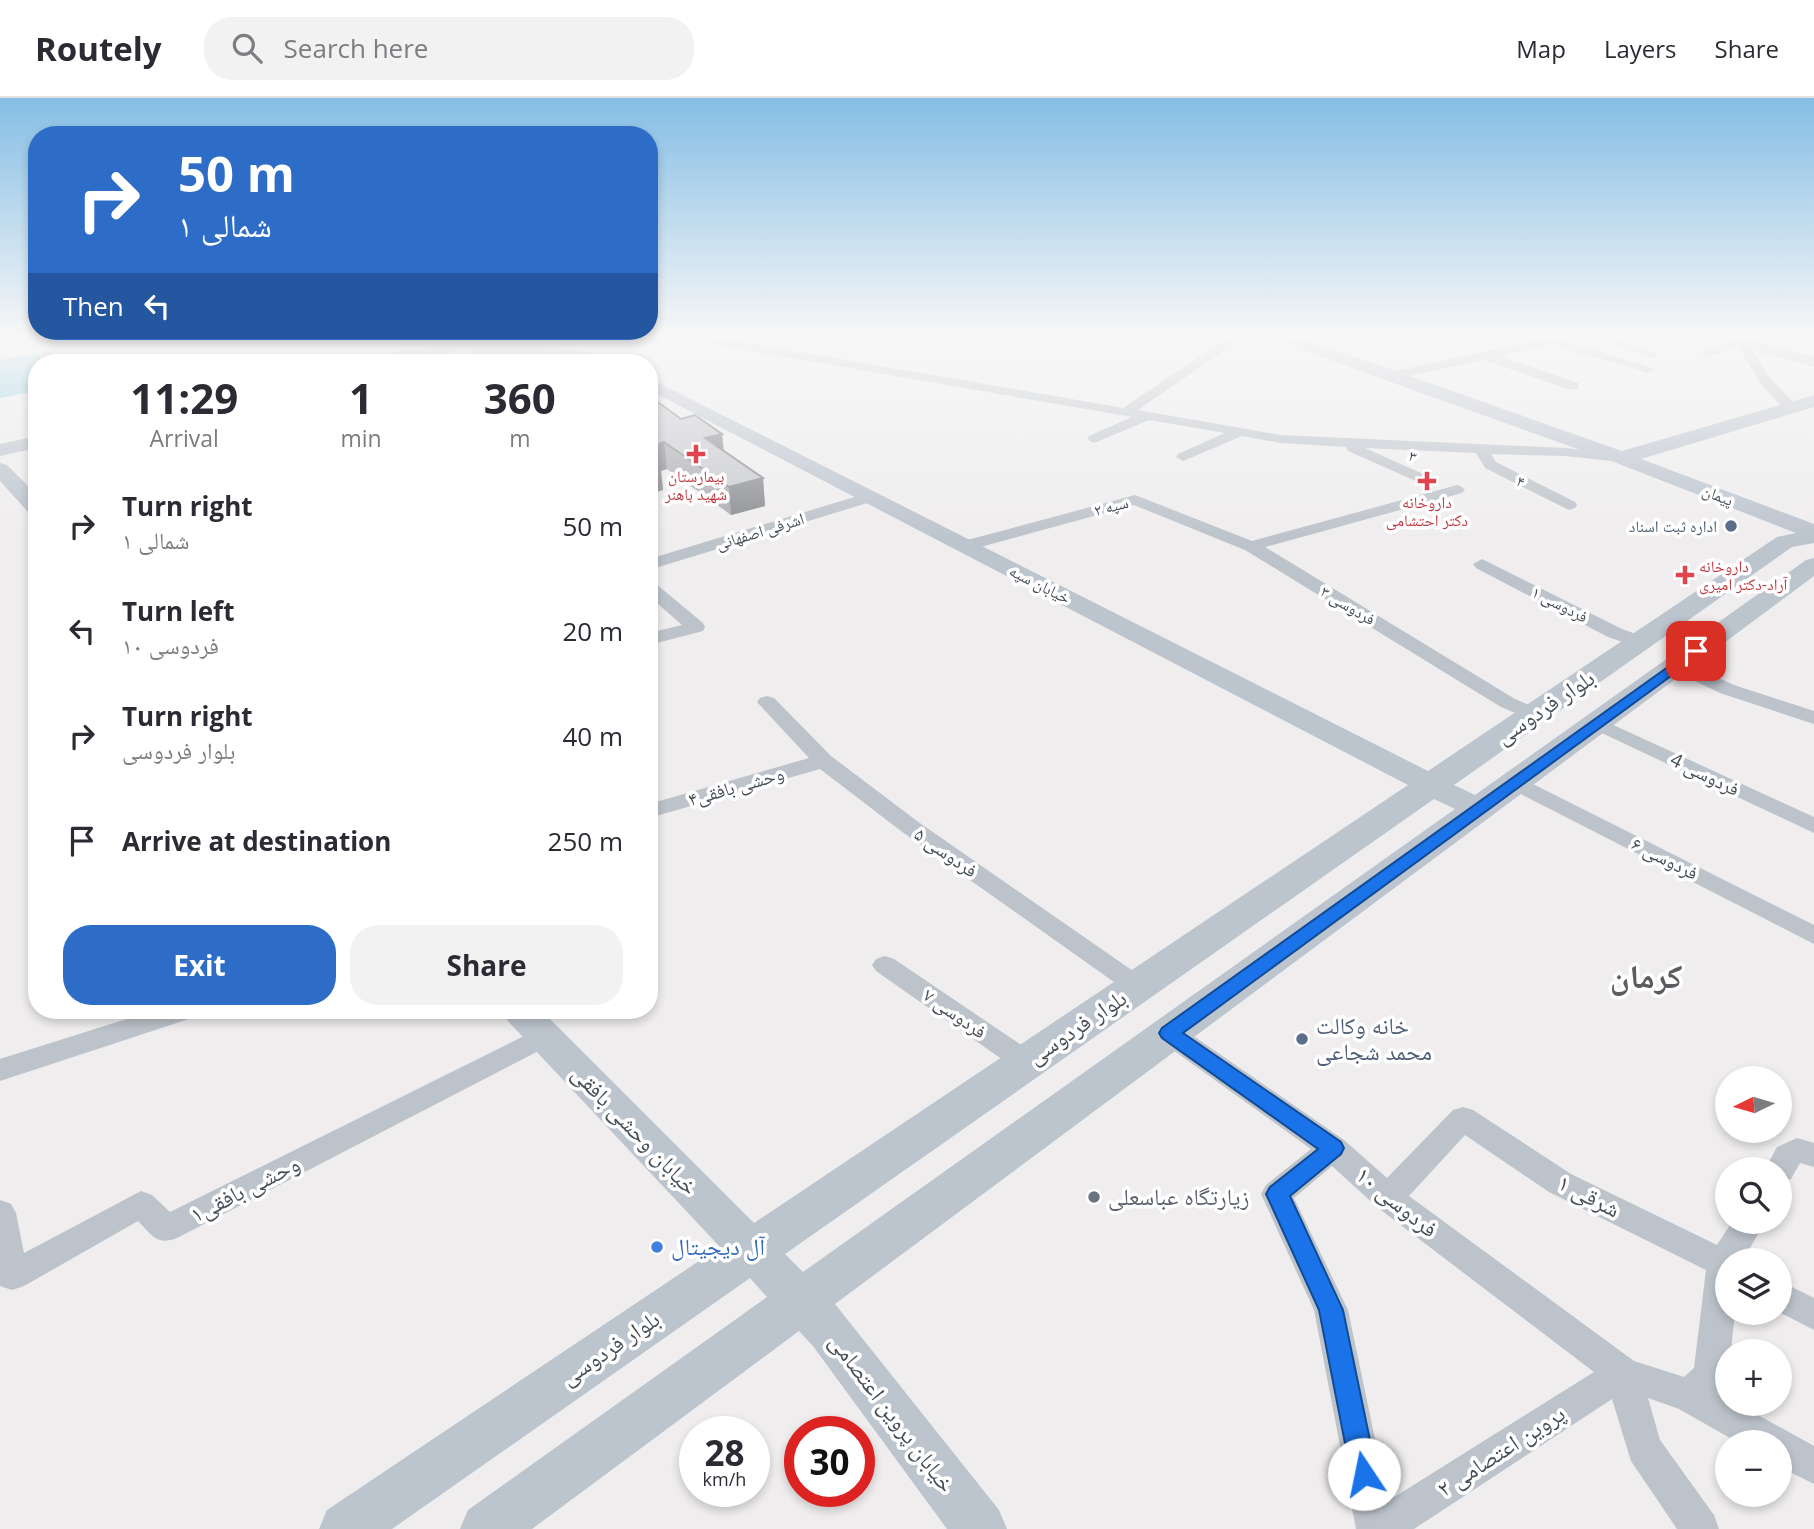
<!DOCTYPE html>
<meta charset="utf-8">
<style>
body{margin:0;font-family:"Open Sans","Noto Naskh Arabic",sans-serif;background:#f2f2f3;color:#2b2b33;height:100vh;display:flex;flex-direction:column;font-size:26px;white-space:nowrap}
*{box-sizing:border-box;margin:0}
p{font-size:23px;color:#7c7c81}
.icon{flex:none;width:38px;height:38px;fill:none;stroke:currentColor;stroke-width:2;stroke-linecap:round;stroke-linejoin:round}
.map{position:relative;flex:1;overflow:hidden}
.details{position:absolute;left:28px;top:256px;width:630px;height:665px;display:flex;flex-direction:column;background:#fff;border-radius:28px;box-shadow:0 4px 10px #0003}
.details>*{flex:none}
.banner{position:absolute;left:28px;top:28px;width:630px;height:214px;border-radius:28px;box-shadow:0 4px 10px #0003;background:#2e6dc7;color:#fff;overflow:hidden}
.needle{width:46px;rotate:265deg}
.controls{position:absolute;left:1715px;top:968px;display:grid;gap:14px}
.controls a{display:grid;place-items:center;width:77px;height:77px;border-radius:50%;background:#fff;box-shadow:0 4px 10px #0003;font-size:35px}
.speed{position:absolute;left:679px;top:1318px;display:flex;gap:14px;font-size:35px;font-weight:700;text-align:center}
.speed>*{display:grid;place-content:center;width:91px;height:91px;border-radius:50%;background:#fff;box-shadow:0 4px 10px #0003;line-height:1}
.speed small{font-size:18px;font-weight:400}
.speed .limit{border:10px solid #d22;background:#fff;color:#111}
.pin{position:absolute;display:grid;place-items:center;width:60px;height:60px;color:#fff;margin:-30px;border-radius:14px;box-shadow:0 4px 10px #0006}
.me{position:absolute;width:77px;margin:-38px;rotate:349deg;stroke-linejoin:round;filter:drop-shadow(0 0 5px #0008)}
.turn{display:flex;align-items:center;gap:24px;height:147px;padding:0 35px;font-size:32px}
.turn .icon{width:91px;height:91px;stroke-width:2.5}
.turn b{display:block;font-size:49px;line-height:60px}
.then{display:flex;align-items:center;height:66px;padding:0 35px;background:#0003;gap:14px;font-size:26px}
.eta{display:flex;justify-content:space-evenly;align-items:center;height:119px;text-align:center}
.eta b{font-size:42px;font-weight:700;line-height:49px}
.action{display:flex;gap:14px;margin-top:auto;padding:14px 35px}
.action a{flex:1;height:80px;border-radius:28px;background:#2e6dc7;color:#fff;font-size:28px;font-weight:700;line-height:80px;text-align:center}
.action a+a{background:#f2f2f3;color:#2b2b33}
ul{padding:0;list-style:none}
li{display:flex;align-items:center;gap:21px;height:105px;padding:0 35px}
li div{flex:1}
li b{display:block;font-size:26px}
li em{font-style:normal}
header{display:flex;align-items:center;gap:42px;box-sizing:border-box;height:98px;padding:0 35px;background:#fff;border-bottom:2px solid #e1e1e2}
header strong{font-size:33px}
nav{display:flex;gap:38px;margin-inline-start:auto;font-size:24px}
.search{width:490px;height:63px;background:#f2f2f3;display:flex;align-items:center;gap:18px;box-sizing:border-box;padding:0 24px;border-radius:28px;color:#7c7c81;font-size:26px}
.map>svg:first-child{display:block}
.water{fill:#91cee0}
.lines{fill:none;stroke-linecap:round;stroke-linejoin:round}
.street{fill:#bcc3ca;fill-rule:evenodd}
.secondary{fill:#bcc4ce;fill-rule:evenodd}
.wall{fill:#abadb2}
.shaded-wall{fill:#8b8d91}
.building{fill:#c7c9cf;stroke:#8b8d91;stroke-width:2}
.route{fill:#1a73e8;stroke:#114b97;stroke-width:2}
.health-dot{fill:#e0444e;stroke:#fff;stroke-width:2.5}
.service-dot{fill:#5c6f8a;stroke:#fff;stroke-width:2.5}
.worship-dot{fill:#6b7280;stroke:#fff;stroke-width:2.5}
.shop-dot{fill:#3f7fe0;stroke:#fff;stroke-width:2.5}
.labels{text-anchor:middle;stroke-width:7;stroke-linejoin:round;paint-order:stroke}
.far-street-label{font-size:16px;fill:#474f57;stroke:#fff}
.far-health-label{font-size:16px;fill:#be3a42;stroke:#fff}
.far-service-label{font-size:16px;fill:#4e5e75;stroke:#fff;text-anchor:end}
.street-label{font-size:19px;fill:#474f57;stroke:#fff}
.near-street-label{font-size:23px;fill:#474f57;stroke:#fff}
.near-service-label{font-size:23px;fill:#4e5e75;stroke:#fff;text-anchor:start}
.near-worship-label{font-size:23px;fill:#5b616d;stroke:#fff;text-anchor:start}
.near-shop-label{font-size:23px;fill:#366cbe;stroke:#fff;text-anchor:start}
.town-label{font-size:33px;font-weight:bold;fill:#5a5d60;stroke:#fff}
</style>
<header>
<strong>Routely</strong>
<div class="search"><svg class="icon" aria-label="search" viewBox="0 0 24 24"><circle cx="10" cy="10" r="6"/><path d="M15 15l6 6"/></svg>Search here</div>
<nav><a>Map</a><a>Layers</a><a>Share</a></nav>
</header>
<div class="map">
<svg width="1814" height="1431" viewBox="0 0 1814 1431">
<rect width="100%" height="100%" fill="#efeded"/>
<path class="water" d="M37,255L46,264H37V293L0,300V262Z"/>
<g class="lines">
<path class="street" d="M692,240H721L1123,310L1227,240H1242L1138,312L1281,337L1565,350L1621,356L1628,360L1621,364L1565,358L1491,356L1496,364L1575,404L1577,407L1575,410L1569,412L1485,370L1476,355L1365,350L1432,380L1435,383L1427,388L1348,353L1346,349L1281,345L1242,338L1183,363L1176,359L1178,356L1225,335L1149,322L1094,345L1087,341L1089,338L1132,319L698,244Z
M1547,240H1572L1567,243L1655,271L1649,275L1552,247L1499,258L1578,285V291H1568L1484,262L1391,282L1385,278L1391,274Z
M1596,240H1616L1659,256L1653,260Z
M1738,241H1746L1770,280L1797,308V314H1787L1760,285L1739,249L1706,259L1700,255Z
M48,252L52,253L61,264H48L42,256Z
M1457,387L1462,389L1465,392L1462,395L1265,449L1515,601L1541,612L1544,616L1541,620H1527L1501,609L1245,452L1134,407L966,453L958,448L960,444L1135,397L1252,443Z
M871,394L879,399L877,402L649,472V461Z
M1482,461L1622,531L1647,540L1649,544L1640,550L1608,539L1476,470L1473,466Z
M649,484L655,485L703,525L705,529L703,533L649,547V535L682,527L649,498Z
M1677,561L1734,587L1814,613V626L1720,595L1670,571L1667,567Z
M767,598L774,600L831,658L917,723L1146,882L1150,888L1146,894L1137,897L1128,894L901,733L820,671L649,720V706L809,660L757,604L760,600Z
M1596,619L1814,719V735L1589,629L1586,625L1589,621Z
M1515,677L1814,827V846L1507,689L1504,684L1507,679Z
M885,858L894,861L1036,957L1040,964L1036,971L1026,974L1016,971L876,873L872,867L876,861Z
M155,912H199L195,919L0,983V961Z
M1169,925L1179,928L1344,1042L1387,1080L1453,1012L1463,1009L1473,1012L1571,1076L1717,1147L1732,1124H1765L1743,1162H1727V1214H1735L1731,1253H1727V1280L1718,1294L1727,1300V1306H1738L1814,1348V1386L1780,1369V1344H1737L1679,1311L1648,1300L1660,1342L1714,1417L1719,1431H1677L1631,1363L1612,1301L1414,1431H1356L1314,1212L1261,1096L1266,1087L1311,1051L1159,942L1155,935L1159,928ZM1465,1037L1549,1094L1706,1172L1694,1270L1684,1279L1634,1263L1409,1098ZM1332,1068L1377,1109L1594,1274L1388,1403L1348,1212L1294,1100Z
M544,928L554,931L558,938L554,945L177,1140C156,1148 152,1137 138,1123L24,1188L12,1192L0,1188V1102L11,1106L16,1115L24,1155L141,1093L152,1097L170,1114Z
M1797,1040L1814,1045V1069L1800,1065L1791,1081L1780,1084V1071H1765L1777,1049Z
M1780,1183L1814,1200V1232L1779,1214Z"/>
<path class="secondary" d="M472,240L503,241L501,245L485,248H544L604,257L613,262L611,264H585L544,258H475L469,257L468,251L400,264H365L374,259Z
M1277,240H1302L1622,353L1814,297V309L1641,361L1814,426V445L1792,449L1454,687L1475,697L1806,462L1814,460V478L835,1206L999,1412L1007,1431H947L813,1248L799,1233L532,1431H460L468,1412L767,1199L750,1180L392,1431H319L327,1412L720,1149L506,921L500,912H541L754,1125L1408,687L649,292V280L1428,673L1777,439L1796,435L1614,364L1279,244ZM1434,701L1455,711L803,1174L785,1156Z
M1720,240H1748L1814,259V269L1722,244Z
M37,338V350L0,358V346Z
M0,365L7,367L37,397V417L29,415L0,383Z"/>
</g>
<path class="wall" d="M649,304L681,321L722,336L724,352L763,380L765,408L731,417L667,371L661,373L663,392L649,396Z"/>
<path class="shaded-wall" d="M722,336L724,363L705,340Z
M664,344L667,371L661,373L663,392L649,396V349Z
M763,380L765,408L731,417L729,389Z"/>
<path class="building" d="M506,257L510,259L521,257L536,264H478L476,261Z
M573,262L578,264H563Z
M655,302L681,321L695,317L722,336L705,340L763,380L729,389L664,344L649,349V331L652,330L649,327V304Z
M649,354L660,364L649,367Z"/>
<linearGradient id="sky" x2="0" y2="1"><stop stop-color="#85bee5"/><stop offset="0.54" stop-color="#f8f7f7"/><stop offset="1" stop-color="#f8f7f7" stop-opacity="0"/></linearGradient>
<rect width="1814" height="441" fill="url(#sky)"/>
<path class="route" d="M1696,549L1703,553L1701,556L1183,935L1341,1044L1344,1050L1341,1056L1290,1098L1343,1212L1377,1376L1374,1385L1364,1389L1355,1385L1351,1376L1319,1212L1266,1096L1270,1089L1318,1051L1162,940L1159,935L1162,930Z"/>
<g class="health-dot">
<path d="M692.5 345.5h7v7h7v7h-7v7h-7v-7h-7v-7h7z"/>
<path d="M1423.5 372.5h7v7h7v7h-7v7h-7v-7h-7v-7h7z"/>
<path d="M1681.5 466.5h7v7h7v7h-7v7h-7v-7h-7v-7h7z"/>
</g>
<g class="service-dot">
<circle cx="1731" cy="428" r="7"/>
<circle cx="1302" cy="941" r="7"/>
</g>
<circle class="worship-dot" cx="1094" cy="1099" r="7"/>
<circle class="shop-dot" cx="657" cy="1149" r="7"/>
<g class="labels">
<g class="far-street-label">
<text transform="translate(1413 358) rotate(23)" y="6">۳</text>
<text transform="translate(1521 383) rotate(27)" y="6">۴</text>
<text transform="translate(1718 397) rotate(21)" y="6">پیمان</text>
<text transform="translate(1111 408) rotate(-15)" y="6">سپه ۲</text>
<text transform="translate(760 433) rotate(-17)" y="6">اشرفی اصفهانی</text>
<text transform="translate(1040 486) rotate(27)" y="6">خیابان سپه</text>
<text transform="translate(1560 506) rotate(27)" y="6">فردوسی ۱</text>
<text transform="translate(1348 507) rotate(31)" y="6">فردوسی ۳</text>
</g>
<g class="far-health-label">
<text x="696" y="384">بیمارستان<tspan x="696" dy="18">شهید باهنر</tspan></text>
<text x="1427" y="410">داروخانه<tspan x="1427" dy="18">دکتر احتشامی</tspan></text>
<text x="1699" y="474" text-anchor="start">داروخانه<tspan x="1699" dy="18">آراد-دکتر امیری</tspan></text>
</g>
<g class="far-service-label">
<text x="1717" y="434">اداره ثبت اسناد</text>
</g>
<g class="street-label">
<text transform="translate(1705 676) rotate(26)" y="7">فردوسی 4</text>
<text transform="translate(736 688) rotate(-16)" y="7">وحشی بافقی۴</text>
<text transform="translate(946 754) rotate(35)" y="7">فردوسی ۵</text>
<text transform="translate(1665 760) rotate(27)" y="7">فردوسی ۶</text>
<text transform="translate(955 915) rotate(35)" y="7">فردوسی ۷</text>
</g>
<g class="near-street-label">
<text transform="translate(1545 609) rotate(-34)" y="8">بلوار فردوسی</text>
<text transform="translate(1077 929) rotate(-34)" y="8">بلوار فردوسی</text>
<text transform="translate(635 1032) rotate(46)" y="8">خیابان وحشی بافقی</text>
<text transform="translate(245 1091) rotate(-27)" y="8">وحشی بافقی۱</text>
<text transform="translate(1589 1098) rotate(27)" y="8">شرقی ۱</text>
<text transform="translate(1397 1104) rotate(39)" y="8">فردوسی ۱۰</text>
<text transform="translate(610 1250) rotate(-34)" y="8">بلوار فردوسی</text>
<text transform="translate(892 1315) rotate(53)" y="8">خیابان پروین اعتصامی</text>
<text transform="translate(1501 1353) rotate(-33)" y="8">پروین اعتصامی ۲</text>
</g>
<g class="near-service-label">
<text x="1316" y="936">خانه وکالت<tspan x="1316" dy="26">محمد شجاعی</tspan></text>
</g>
<g class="near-worship-label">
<text x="1108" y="1107">زیارتگاه عباسعلی</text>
</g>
<g class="near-shop-label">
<text x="671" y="1157">آل دیجیتال</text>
</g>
<g class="town-label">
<text x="1646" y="890">کرمان</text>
</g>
</g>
</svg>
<div class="controls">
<a><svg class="needle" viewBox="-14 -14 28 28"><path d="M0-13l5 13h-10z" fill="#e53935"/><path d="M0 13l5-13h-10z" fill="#7c7c81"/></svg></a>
<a><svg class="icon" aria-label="search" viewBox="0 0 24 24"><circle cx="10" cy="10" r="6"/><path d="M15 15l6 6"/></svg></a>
<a><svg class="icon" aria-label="layers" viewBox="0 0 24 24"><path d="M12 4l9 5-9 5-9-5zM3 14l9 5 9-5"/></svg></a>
<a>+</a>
<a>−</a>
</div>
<div class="speed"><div>28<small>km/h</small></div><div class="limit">30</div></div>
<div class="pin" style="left:1696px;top:553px;background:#d93025"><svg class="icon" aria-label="arrive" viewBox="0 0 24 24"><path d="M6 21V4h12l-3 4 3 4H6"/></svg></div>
<svg class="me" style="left:1364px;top:1376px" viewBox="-20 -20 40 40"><circle r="19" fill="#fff"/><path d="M0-13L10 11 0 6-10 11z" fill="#1a73e8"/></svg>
<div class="banner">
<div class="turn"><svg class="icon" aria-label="right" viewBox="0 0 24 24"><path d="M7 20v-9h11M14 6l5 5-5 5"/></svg><div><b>50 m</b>شمالی ۱</div></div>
<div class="then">Then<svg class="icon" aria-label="left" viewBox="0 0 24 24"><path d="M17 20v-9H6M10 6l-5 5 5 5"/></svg></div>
</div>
<section class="details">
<div class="eta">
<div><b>11:29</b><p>Arrival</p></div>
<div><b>1</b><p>min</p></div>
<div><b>360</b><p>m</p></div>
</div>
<ul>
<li><svg class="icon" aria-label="right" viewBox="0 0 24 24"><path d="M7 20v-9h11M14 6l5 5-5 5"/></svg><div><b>Turn right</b><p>شمالی ۱</p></div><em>50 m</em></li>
<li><svg class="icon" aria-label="left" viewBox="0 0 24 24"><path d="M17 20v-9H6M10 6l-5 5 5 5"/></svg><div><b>Turn left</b><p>فردوسی ۱۰</p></div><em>20 m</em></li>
<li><svg class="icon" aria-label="right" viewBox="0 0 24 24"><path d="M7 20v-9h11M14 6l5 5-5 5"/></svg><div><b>Turn right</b><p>بلوار فردوسی</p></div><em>40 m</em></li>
<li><svg class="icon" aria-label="arrive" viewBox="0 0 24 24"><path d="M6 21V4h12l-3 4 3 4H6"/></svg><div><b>Arrive at destination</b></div><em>250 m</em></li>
</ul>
<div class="action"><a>Exit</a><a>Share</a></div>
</section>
</div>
